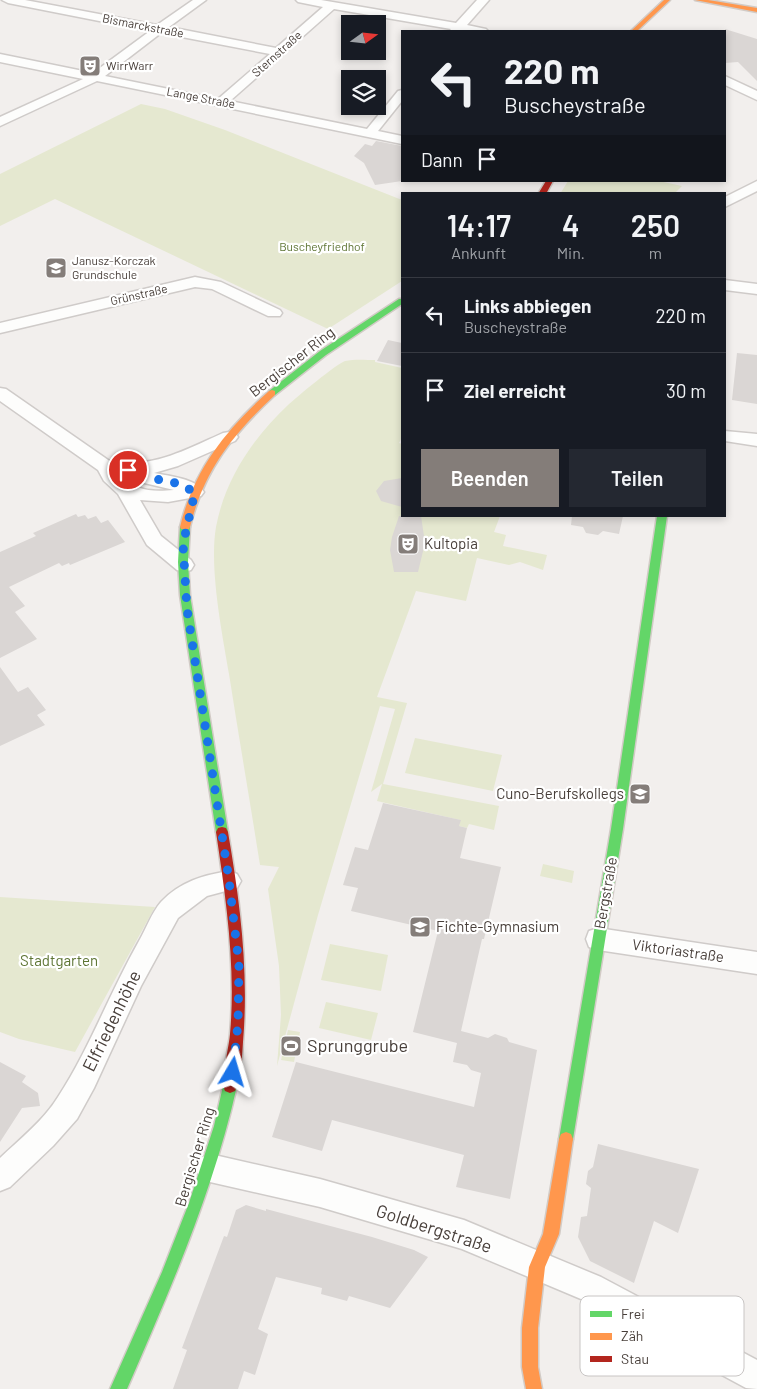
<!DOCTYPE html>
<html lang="de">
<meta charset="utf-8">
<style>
body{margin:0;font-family:Barlow,sans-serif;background:#242831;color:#f1f3f6;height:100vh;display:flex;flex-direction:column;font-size:19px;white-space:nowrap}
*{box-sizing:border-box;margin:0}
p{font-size:16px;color:#9ea1a6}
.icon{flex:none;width:28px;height:28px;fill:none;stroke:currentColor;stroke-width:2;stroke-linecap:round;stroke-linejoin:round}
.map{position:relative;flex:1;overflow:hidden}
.side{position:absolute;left:401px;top:192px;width:325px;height:325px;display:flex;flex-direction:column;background:#171b24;border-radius:0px;box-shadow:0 2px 8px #0003}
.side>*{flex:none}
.banner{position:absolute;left:401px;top:30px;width:325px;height:152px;border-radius:0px;box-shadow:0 2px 8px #0003;background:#171b24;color:#f1f3f6;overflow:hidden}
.needle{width:32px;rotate:75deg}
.fabs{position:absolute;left:341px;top:15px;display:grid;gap:10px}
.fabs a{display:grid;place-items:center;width:45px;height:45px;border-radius:0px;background:#171b24;box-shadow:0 2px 8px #0003;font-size:25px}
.pin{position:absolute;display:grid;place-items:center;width:42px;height:42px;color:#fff;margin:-21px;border:2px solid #fff;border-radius:50%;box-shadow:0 1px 5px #0007}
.me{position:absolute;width:55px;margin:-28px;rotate:7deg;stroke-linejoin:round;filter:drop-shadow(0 0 4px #0008)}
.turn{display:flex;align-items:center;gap:18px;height:105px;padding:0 20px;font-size:22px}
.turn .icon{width:65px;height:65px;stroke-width:2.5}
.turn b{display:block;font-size:35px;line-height:42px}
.then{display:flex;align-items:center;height:48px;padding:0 20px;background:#0003;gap:10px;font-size:19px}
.eta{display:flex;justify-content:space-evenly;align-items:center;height:85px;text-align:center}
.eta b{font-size:30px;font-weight:600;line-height:35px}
.button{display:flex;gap:10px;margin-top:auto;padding:10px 20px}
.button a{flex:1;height:58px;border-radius:0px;background:#847d79;color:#fff;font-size:20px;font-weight:600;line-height:58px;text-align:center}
.button a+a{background:#242831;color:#f1f3f6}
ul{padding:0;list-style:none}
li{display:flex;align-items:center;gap:15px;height:75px;padding:0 20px;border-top:1px solid #363941}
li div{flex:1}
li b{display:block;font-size:19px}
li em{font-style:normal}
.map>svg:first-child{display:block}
.green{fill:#e5e8d0}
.building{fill:#dad6d4}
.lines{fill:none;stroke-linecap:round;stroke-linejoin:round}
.street-casing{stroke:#cfcbc9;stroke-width:3}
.fast-casing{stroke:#d2cbc6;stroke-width:3}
.slow-casing{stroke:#d2cbc6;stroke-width:3}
.jam-casing{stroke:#d2cbc6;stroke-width:3}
.street{fill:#fdfdfc;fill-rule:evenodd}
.fast{fill:#63d668;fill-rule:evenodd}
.slow{fill:#ff974d;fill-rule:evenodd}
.jam{fill:#b3261e;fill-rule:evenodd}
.route{stroke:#1a73e8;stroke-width:9;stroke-dasharray:0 16.2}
.labels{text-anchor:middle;stroke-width:4.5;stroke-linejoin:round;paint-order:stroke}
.far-street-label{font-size:12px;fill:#483f3a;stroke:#fff}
.far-poi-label{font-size:12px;fill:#483f3a;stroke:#fff;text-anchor:start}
.far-park-label{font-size:12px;fill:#5d7433;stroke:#fff}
.street-label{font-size:15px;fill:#483f3a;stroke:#fff}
.poi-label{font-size:15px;fill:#483f3a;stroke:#fff;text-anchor:start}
.park-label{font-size:15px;fill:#5d7433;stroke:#fff}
.near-street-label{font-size:18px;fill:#483f3a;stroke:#fff}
.near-poi-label{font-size:18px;fill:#483f3a;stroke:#fff;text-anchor:start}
.key{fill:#fff;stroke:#c8c5c4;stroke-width:1}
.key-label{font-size:14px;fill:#483f3a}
</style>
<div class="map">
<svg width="757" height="1389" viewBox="0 0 757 1389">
<rect width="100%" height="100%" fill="#f2efed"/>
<path class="green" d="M141,104L165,109L225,130L402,200V281L328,329L55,199L0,226V174Z
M568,181H659L682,186L674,194H560Z
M375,360V362L402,368V437L399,443L402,444V516H500L494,532L506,535L503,546L547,555L543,570L520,562L509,565L477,558L466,601L416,591L377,697L407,703L383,784L499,806L494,830L469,824L467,828L459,826L460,820L377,801L382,784L371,792L395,709L380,706L318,915L277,1066L281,1015L279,966L268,889L279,867L260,865C250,802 239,738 229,674C222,632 209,568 216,527C225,479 253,438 288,405C297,397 336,364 345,361C354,359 366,360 375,360Z
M415,738L502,755L493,791L405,773Z
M543,864L574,871L572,883L540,876Z
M0,897L155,907L75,1052L19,1039L0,1032Z
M330,944L388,955L381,991L321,980Z
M326,1002L378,1013L371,1040L319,1028Z
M288,1030L300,1032L294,1062L281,1060Z"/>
<path class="building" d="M725,29L757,39V81L738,62L725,63Z
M376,141L402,146V181L375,185L364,163L354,156L365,144L372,146Z
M388,340L402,343V366L377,361Z
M737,353L757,355V404L732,400Z
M402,478V507L381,501L376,491L384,481Z
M76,514L78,517L85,515L88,519L96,516L101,523L108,520L125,542L70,565L69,563L62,566L59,563L9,587L25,606L15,612L37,639L0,658V552L36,536L33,533Z
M399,516H421L425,543L418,572H394L390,550L392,537Z
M572,516H623L619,534L603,531L598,535L586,533L583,527L571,525Z
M0,667L18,692L28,687L46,710L37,715L45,725L0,746Z
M383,803L461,820L459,826L467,828L460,858L501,867L484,939H482L461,1031L488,1038L495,1034L507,1038L509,1042L537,1050L510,1199L456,1187L464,1155L332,1120L322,1151L272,1137L296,1062L474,1107L481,1073L471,1070L467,1065L453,1062L457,1043L413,1032L438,931L351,911L358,888L343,885L355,847L368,850Z
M0,1062L26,1076L22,1082L38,1093L40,1106L22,1108L0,1142Z
M598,1144L699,1169L678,1233L654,1221L634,1283L590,1261L578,1237L581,1217L587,1216L591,1188L586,1184L588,1171L593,1167Z
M246,1205L266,1211V1209L372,1237L414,1250L428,1257L390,1308L349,1296L347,1301L321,1294L322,1288L276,1277L258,1329L268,1334L255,1375L244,1371L238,1389H173L187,1350L182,1348L224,1236L227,1237L236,1210Z"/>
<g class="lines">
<g class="street-casing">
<path id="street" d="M2,0H25L157,25L193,0H206L169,27L276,48L323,7L298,2L296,0H321L456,23L477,0H489L467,25L486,29L488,31H449L451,29L334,9L230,101L367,129L398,91L402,90V101L378,131L402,136V144L97,81L0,126V117L83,79L0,62V54L93,73L150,31L8,3ZM161,33L270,54L218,99L105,76Z
M725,76L757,91V100L725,85Z
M757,181V191L725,207V197Z
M195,277L221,282L280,310L282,313L280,316H268L212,289L195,287L0,333V323Z
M725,280L757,284V294L725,290Z
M0,388L6,389L111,462C154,468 185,450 223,433L229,432L235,433L238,437L235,441L178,466L154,473C169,476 195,478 204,492L201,496L168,502L140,500L161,536L191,560L194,565L191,570L184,572L177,570L147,545L118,494L104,481L98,470L0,401ZM118,474L127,476L140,482L174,490C150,492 137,491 118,474Z
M725,431L757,434V446L725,441Z
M229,871L237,874L241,881L237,888L207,896L178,918L141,986L94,1088L77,1119L53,1146L10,1187L0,1191V1158C20,1139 44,1120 58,1097C90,1048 110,992 139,941C146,929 152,912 161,902C180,882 203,875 229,871Z
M598,928L757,952V974L598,950L589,947L586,939L589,931Z
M210,1154L320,1179L464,1220L601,1277L757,1360V1389L746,1388L581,1299L462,1249L320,1207L210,1182L200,1178L196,1168L200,1158Z"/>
</g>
<g class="fast-casing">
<path id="fast" d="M399,299H402V304L326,355L275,395H269V391L320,351Z
M657,516H667L623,829L573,1139L571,1144L566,1146L561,1144L559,1139L611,829Z
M185,524L190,527L188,562L190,595L228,832L226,836L222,837L218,836L216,832L180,595L178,562L180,527Z
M230,1079L235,1081L237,1086C213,1192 170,1290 127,1389H110L162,1272L189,1203L214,1126L223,1086L225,1081Z"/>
</g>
<g class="slow-casing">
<path id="slow" d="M664,0H670L637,31H631Z
M695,0H708L757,8V12Z
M272,390L275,391V395C233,434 204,470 190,527L189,529H181L180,527C194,469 225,431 269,391Z
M566,1132L571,1134L573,1139L559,1234L545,1267L538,1328V1367L542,1389H526L522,1367V1328L529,1267L543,1234L559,1139L561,1134Z"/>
</g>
<g class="jam-casing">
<path id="jam" d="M546,181H553L546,194H538Z
M222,827L226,828L228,832C240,902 249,971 243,1042C242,1058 241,1076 235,1091L230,1093L225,1091C220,1080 229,1048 230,1034C236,967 226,899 216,832L218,828Z"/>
</g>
<use href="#street" class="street"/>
<use href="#fast" class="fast"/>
<use href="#slow" class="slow"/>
<use href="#jam" class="jam"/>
</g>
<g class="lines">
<path class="route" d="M128,470L140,476L176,483L195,492L183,544L187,609L229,880L239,965L238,1023L233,1072"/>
</g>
<defs>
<g id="theatre-square" transform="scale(1.125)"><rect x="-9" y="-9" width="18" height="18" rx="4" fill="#847d79" stroke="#fff"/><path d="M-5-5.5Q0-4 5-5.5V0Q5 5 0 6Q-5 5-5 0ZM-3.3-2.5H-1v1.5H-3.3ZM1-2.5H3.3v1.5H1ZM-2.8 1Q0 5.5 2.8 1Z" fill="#fff"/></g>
<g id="school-square" transform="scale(1.125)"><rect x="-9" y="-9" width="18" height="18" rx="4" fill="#847d79" stroke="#fff"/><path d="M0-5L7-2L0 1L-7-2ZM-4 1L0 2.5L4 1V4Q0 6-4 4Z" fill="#fff"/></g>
<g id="stadium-square" transform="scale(1.125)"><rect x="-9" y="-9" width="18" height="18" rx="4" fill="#847d79" stroke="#fff"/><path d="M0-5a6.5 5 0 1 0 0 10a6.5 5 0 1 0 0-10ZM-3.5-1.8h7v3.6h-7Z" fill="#fff"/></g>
</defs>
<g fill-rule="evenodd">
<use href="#theatre-square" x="90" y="66"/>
<use href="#school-square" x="56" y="268"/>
<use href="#theatre-square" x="408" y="544"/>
<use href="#school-square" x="640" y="794"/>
<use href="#school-square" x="420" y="927"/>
<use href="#stadium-square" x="291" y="1046"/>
</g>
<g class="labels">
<g class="far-street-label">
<text transform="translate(143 26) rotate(11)" y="4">Bismarckstraße</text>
<text transform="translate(277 54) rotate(-42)" y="4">Sternstraße</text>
<text transform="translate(201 98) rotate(11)" y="4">Lange Straße</text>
<text transform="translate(139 295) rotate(-13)" y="4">Grünstraße</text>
</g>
<g class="far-poi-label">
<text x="106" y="70">WirrWarr</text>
<text x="72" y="265">Janusz-Korczak<tspan x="72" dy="14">Grundschule</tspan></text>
</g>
<g class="far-park-label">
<text x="322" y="251">Buscheyfriedhof</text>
</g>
<g class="street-label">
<text transform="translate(292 362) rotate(-38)" y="5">Bergischer Ring</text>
<text transform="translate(606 893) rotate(-80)" y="5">Bergstraße</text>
<text transform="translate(678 951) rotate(8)" y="5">Viktoriastraße</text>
<text transform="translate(195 1157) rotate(-73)" y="5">Bergischer Ring</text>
</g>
<g class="poi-label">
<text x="424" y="549">Kultopia</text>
<text x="624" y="799" text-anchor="end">Cuno-Berufskollegs</text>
<text x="436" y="932">Fichte-Gymnasium</text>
</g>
<g class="park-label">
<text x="59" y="966">Stadtgarten</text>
</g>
<g class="near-street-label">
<text transform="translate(112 1021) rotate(-64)" y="6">Elfriedenhöhe</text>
<text transform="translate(434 1229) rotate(18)" y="6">Goldbergstraße</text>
</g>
<g class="near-poi-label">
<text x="307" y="1052">Sprunggrube</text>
</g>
</g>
<rect x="580" y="1296" width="164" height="80" rx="8" class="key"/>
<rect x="590" y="1311" width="22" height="6" fill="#63d668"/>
<rect x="590" y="1333" width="22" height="7" fill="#ff974d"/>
<rect x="590" y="1356" width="22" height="6" fill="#b3261e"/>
<g class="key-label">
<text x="621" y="1319">Frei</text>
<text x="621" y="1341">Zäh</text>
<text x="621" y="1364">Stau</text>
</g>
</svg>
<div class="fabs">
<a><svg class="needle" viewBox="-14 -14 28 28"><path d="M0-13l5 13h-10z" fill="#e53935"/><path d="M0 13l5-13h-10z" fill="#9ea1a6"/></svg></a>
<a><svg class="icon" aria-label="layers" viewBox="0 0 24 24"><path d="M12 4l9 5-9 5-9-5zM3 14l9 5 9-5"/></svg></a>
</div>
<div class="pin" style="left:128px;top:470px;background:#d93025"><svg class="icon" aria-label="arrive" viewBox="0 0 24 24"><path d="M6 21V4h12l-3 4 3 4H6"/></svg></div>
<svg class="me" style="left:233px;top:1072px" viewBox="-20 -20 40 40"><path d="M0-17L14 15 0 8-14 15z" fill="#1a73e8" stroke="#fff" stroke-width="4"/></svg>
<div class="banner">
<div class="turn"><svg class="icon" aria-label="left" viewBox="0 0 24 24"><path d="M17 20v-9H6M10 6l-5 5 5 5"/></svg><div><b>220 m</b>Buscheystraße</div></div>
<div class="then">Dann<svg class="icon" aria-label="arrive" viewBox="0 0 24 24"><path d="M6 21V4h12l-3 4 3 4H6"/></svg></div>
</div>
<section class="side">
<div class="eta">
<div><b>14:17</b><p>Ankunft</p></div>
<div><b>4</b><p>Min.</p></div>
<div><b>250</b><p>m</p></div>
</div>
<ul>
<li><svg class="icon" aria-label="left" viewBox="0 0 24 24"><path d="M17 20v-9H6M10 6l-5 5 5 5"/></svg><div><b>Links abbiegen</b><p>Buscheystraße</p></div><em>220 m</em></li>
<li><svg class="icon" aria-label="arrive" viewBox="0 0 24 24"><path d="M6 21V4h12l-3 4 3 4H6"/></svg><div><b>Ziel erreicht</b></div><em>30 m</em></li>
</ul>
<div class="button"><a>Beenden</a><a>Teilen</a></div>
</section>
</div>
